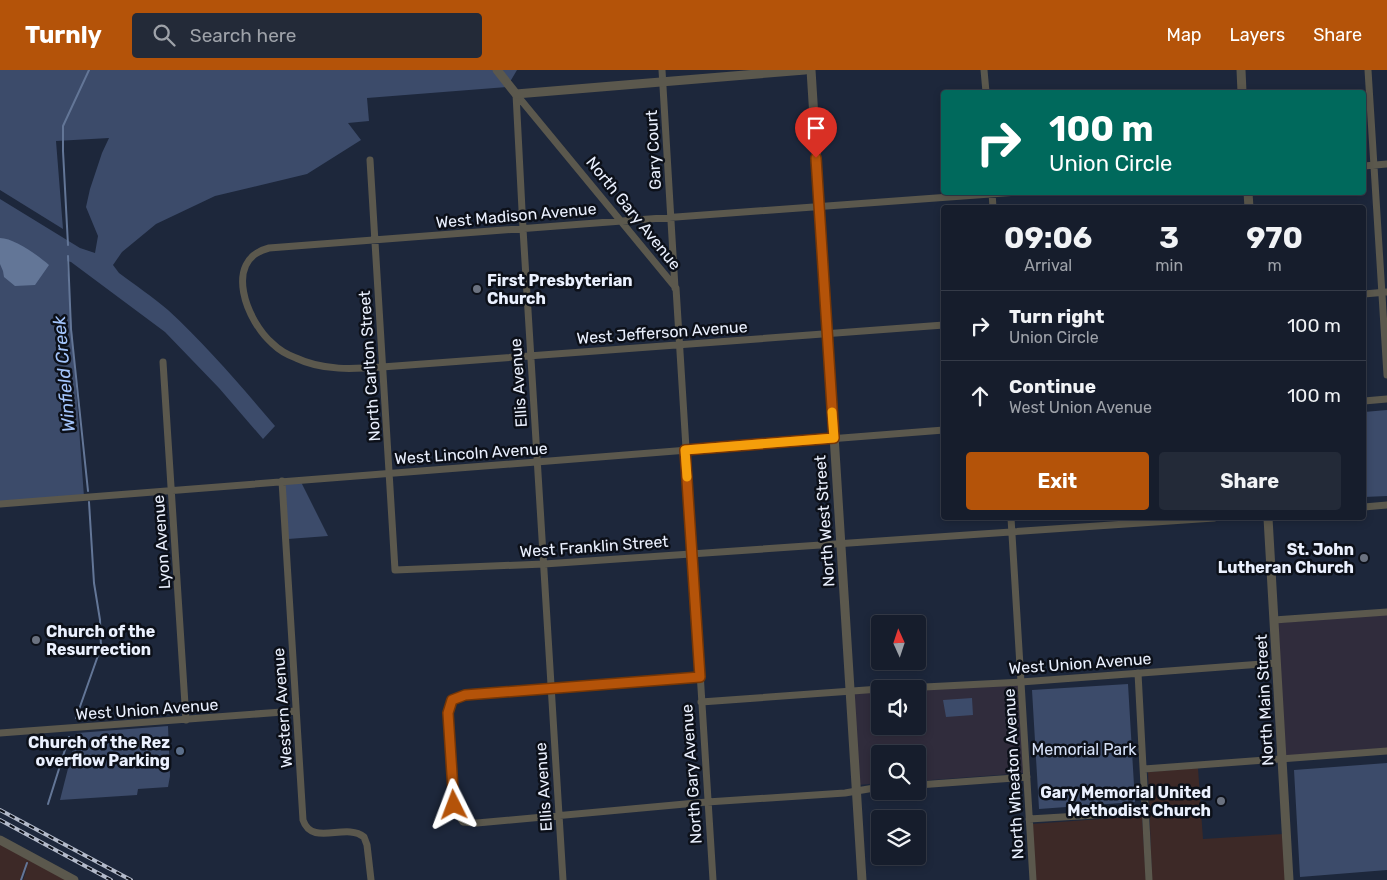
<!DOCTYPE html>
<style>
body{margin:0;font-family:Rubik,sans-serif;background:#232a38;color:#f1f3f6;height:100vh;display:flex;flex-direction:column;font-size:19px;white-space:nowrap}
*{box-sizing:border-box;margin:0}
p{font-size:16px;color:#9ea2a9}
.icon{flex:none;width:28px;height:28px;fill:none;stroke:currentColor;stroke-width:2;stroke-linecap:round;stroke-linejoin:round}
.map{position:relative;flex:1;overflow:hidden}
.side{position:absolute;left:941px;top:135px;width:425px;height:315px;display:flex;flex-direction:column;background:#161d2c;border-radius:5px;box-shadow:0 2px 8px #0003,0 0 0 1px #353b48}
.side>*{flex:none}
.hud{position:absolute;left:941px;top:20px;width:425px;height:105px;border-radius:5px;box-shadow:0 2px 8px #0003,0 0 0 1px #353b48;background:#00695c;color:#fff;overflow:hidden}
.needle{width:32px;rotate:357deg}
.buttons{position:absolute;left:871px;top:545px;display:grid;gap:10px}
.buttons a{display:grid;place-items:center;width:55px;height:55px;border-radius:5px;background:#161d2c;box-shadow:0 2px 8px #0003,0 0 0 1px #353b48;font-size:25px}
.pin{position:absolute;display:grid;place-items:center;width:42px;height:42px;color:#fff;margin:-51px -21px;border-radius:50% 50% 50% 0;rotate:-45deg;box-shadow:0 0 5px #0007}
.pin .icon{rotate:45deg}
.me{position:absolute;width:55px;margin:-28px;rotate:357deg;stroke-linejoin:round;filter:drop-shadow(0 0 4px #0008)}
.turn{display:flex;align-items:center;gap:18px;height:105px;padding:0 25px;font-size:22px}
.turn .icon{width:65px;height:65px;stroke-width:2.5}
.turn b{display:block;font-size:35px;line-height:42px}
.eta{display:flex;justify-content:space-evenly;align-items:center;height:85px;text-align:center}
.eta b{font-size:30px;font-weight:700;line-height:35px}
.button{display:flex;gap:10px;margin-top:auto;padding:10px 25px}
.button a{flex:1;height:58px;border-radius:5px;background:#b45309;color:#fff;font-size:20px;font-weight:700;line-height:58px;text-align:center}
.button a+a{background:#232a38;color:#f1f3f6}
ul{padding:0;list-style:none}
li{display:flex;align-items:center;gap:15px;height:70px;padding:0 25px;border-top:1px solid #353b48}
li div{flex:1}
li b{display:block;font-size:19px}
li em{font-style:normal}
header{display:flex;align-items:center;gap:30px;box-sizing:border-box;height:70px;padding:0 25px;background:#b45309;color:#fff}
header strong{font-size:24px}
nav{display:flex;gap:28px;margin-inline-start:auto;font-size:18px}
.search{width:350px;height:45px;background:#232a38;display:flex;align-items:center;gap:12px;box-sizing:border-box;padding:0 18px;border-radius:5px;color:#9ea2a9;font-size:19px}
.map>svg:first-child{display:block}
.commercial{fill:#3d2927}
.education{fill:#302c3c}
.green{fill:#3c4b6a}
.water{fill:#637697}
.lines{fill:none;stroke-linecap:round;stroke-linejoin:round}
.stream{stroke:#637697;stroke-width:2}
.minor{stroke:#5b584d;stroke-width:7}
.tertiary{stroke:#5b584d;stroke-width:9}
.rail-casing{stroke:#b3baca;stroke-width:4}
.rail{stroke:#0c1019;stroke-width:2;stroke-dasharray:5.5;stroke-linecap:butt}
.route-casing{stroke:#753606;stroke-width:12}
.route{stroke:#b45309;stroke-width:9}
.slow{stroke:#f59e0b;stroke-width:9}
.worship-dot{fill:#6b7280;stroke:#0c1019;stroke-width:2}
.service-dot{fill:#5c6f8a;stroke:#0c1019;stroke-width:2}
.labels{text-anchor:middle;stroke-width:5;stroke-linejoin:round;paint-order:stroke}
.street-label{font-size:16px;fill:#eaf0fe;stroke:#0c1019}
.poi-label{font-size:16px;font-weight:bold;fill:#eaf0fe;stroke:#0c1019;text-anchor:end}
.park-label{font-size:16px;fill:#d6e1f8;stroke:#0c1019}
.water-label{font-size:18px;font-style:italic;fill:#a4c5fc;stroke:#0c1019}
</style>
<header>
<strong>Turnly</strong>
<div class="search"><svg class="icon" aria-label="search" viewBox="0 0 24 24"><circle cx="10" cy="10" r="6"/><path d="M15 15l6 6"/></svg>Search here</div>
<nav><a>Map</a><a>Layers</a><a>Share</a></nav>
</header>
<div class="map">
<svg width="1387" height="810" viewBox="0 0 1387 810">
<rect width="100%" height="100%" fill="#1d273b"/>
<path class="commercial" d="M1198,698L1203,769L1283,764L1286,810H1152L1148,702Z
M1142,746L1146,810H1035L1031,754Z
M0,774L66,810H23L27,798L21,810H0Z"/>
<path class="education" d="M1387,544V678L1284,686L1277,553Z
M1018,614L1024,703L918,711V684H880V713L858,715L852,623L880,622V656H918V620Z"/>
<path class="green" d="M0,0H517L507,17L367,28L369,51L348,53L361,70L307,104L215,126L156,154L122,182L113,195L119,203C135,215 153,227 168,240C207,276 241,316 275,356L263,369L219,318L165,262L71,192L67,191L84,427L0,433V129L80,178L95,183L98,166L86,137L90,119L102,83L109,68L56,71L63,159L0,120Z
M1387,340V426L1364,427V342Z
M301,412L328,466L288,469L285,413Z
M1128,614L1135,732L1039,739L1032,620Z
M972,628L973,645L946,647L943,630Z
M168,656L170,706L168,717L138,719L137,725L60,730L77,663Z
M1387,693V800L1300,807L1294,700Z"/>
<path class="water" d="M0,168C14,168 39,186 49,195L35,215L15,216L4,207L3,201L0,194Z"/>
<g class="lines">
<path class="stream" d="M68,175L63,81V56L89,0
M68,186L71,259L88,421
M76,648L101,577L100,550L94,513L89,432
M48,734L69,667
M21,810L27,793"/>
<path class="minor" d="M662,0L675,218
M984,0L986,22
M1368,0L1387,305
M516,24L676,218L713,810
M516,24L523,159L563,810
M370,90L395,500L544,494L1214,448
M1364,96L1387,94
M992,122L993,138
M1364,224L1387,222
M944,255L382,297C354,299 323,301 296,288C288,285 279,280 273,274C247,252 222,190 269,178L622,151L1018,122
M163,292L186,650
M1364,331L1387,329
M282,411L303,750C312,777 346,752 364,767L367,775L371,810
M0,434L944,360
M1364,437L1387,435
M1011,448L1033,810
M1274,550L1387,542
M1138,603L1149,810
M700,607L465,625L452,630L448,643L454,739L463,752L477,753L707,732L845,723L880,717
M885,619L1021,612L1276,593
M701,632L880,619
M0,663L296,641
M1144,699L1387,681
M918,715L1027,707
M1029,749L1146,742"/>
<path class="tertiary" d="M497,0L516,24L805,0
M811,0L862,810
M1241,0L1242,22
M1248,122L1249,138
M1268,448L1289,810
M0,770L74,810"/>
<g class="rail-casing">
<path id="rail" d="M0,740L131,810
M0,750L111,810"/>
</g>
<use href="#rail" class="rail"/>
</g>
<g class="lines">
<g class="route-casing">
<path id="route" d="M454,735L448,643L452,630L465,625L700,607L685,380L834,368L816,88"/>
</g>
<use href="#route" class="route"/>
<path class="slow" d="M687,407L685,380L834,368L832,342"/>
</g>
<g class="worship-dot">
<circle cx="477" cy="219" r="5"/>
<circle cx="1364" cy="488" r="5"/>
<circle cx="36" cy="570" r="5"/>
<circle cx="1221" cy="731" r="5"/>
</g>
<circle class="service-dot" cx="180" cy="681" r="5"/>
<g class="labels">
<g class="street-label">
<text transform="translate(653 80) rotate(-93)" y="6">Gary Court</text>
<text transform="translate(634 143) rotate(51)" y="6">North Gary Avenue</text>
<text transform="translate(516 145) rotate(-5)" y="6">West Madison Avenue</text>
<text transform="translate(662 262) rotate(-4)" y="6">West Jefferson Avenue</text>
<text transform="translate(369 296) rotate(-94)" y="6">North Carlton Street</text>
<text transform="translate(518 313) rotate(-94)" y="6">Ellis Avenue</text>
<text transform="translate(471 383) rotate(-4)" y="6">West Lincoln Avenue</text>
<text transform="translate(824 451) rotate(-94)" y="6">North West Street</text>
<text transform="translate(161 472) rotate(-94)" y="6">Lyon Avenue</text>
<text transform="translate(594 476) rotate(-4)" y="6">West Franklin Street</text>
<text transform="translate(1080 593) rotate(-4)" y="6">West Union Avenue</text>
<text transform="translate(1264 630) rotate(-93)" y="6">North Main Street</text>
<text transform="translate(282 638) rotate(-94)" y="6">Western Avenue</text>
<text transform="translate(147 639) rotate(-4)" y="6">West Union Avenue</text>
<text transform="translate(691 704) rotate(-94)" y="6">North Gary Avenue</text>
<text transform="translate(1013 704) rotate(-93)" y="6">North Wheaton Avenue</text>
<text transform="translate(543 717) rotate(-94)" y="6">Ellis Avenue</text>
</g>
<g class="poi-label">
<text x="487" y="216" text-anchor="start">First Presbyterian<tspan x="487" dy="18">Church</tspan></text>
<text x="1354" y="485">St. John<tspan x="1354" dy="18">Lutheran Church</tspan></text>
<text x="46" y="567" text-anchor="start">Church of the<tspan x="46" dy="18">Resurrection</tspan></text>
<text x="170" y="678">Church of the Rez<tspan x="170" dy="18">overflow Parking</tspan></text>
<text x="1211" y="728">Gary Memorial United<tspan x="1211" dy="18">Methodist Church</tspan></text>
</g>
<g class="park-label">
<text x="1084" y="685">Memorial Park</text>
</g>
<g class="water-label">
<text transform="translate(64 304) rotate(-95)" y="6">Winfield Creek</text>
</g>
</g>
</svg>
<div class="buttons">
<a><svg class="needle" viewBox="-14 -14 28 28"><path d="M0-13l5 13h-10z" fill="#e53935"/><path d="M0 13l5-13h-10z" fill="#9ea2a9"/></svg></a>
<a><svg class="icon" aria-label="sound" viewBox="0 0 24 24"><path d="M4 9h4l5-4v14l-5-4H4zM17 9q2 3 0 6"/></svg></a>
<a><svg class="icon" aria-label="search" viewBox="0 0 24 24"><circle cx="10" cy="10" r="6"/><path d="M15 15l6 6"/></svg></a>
<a><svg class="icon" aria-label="layers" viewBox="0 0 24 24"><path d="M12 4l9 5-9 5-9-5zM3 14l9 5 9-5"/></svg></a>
</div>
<div class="pin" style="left:816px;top:88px;background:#d93025"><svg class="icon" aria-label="arrive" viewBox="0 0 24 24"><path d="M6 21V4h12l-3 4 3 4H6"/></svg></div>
<svg class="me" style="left:454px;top:735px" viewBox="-20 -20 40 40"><path d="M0-17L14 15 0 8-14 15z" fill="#b45309" stroke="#fff" stroke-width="4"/></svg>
<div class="hud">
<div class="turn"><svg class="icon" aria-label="right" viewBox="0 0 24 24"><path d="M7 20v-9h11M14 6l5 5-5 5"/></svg><div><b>100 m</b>Union Circle</div></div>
</div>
<section class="side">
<div class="eta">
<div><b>09:06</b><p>Arrival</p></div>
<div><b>3</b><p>min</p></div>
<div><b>970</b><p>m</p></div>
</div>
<ul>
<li><svg class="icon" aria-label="right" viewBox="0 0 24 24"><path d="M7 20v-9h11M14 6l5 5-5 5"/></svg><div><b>Turn right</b><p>Union Circle</p></div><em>100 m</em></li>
<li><svg class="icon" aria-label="ahead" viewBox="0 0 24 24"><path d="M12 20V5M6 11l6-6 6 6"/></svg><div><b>Continue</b><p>West Union Avenue</p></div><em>100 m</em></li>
</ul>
<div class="button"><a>Exit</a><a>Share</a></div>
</section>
</div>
